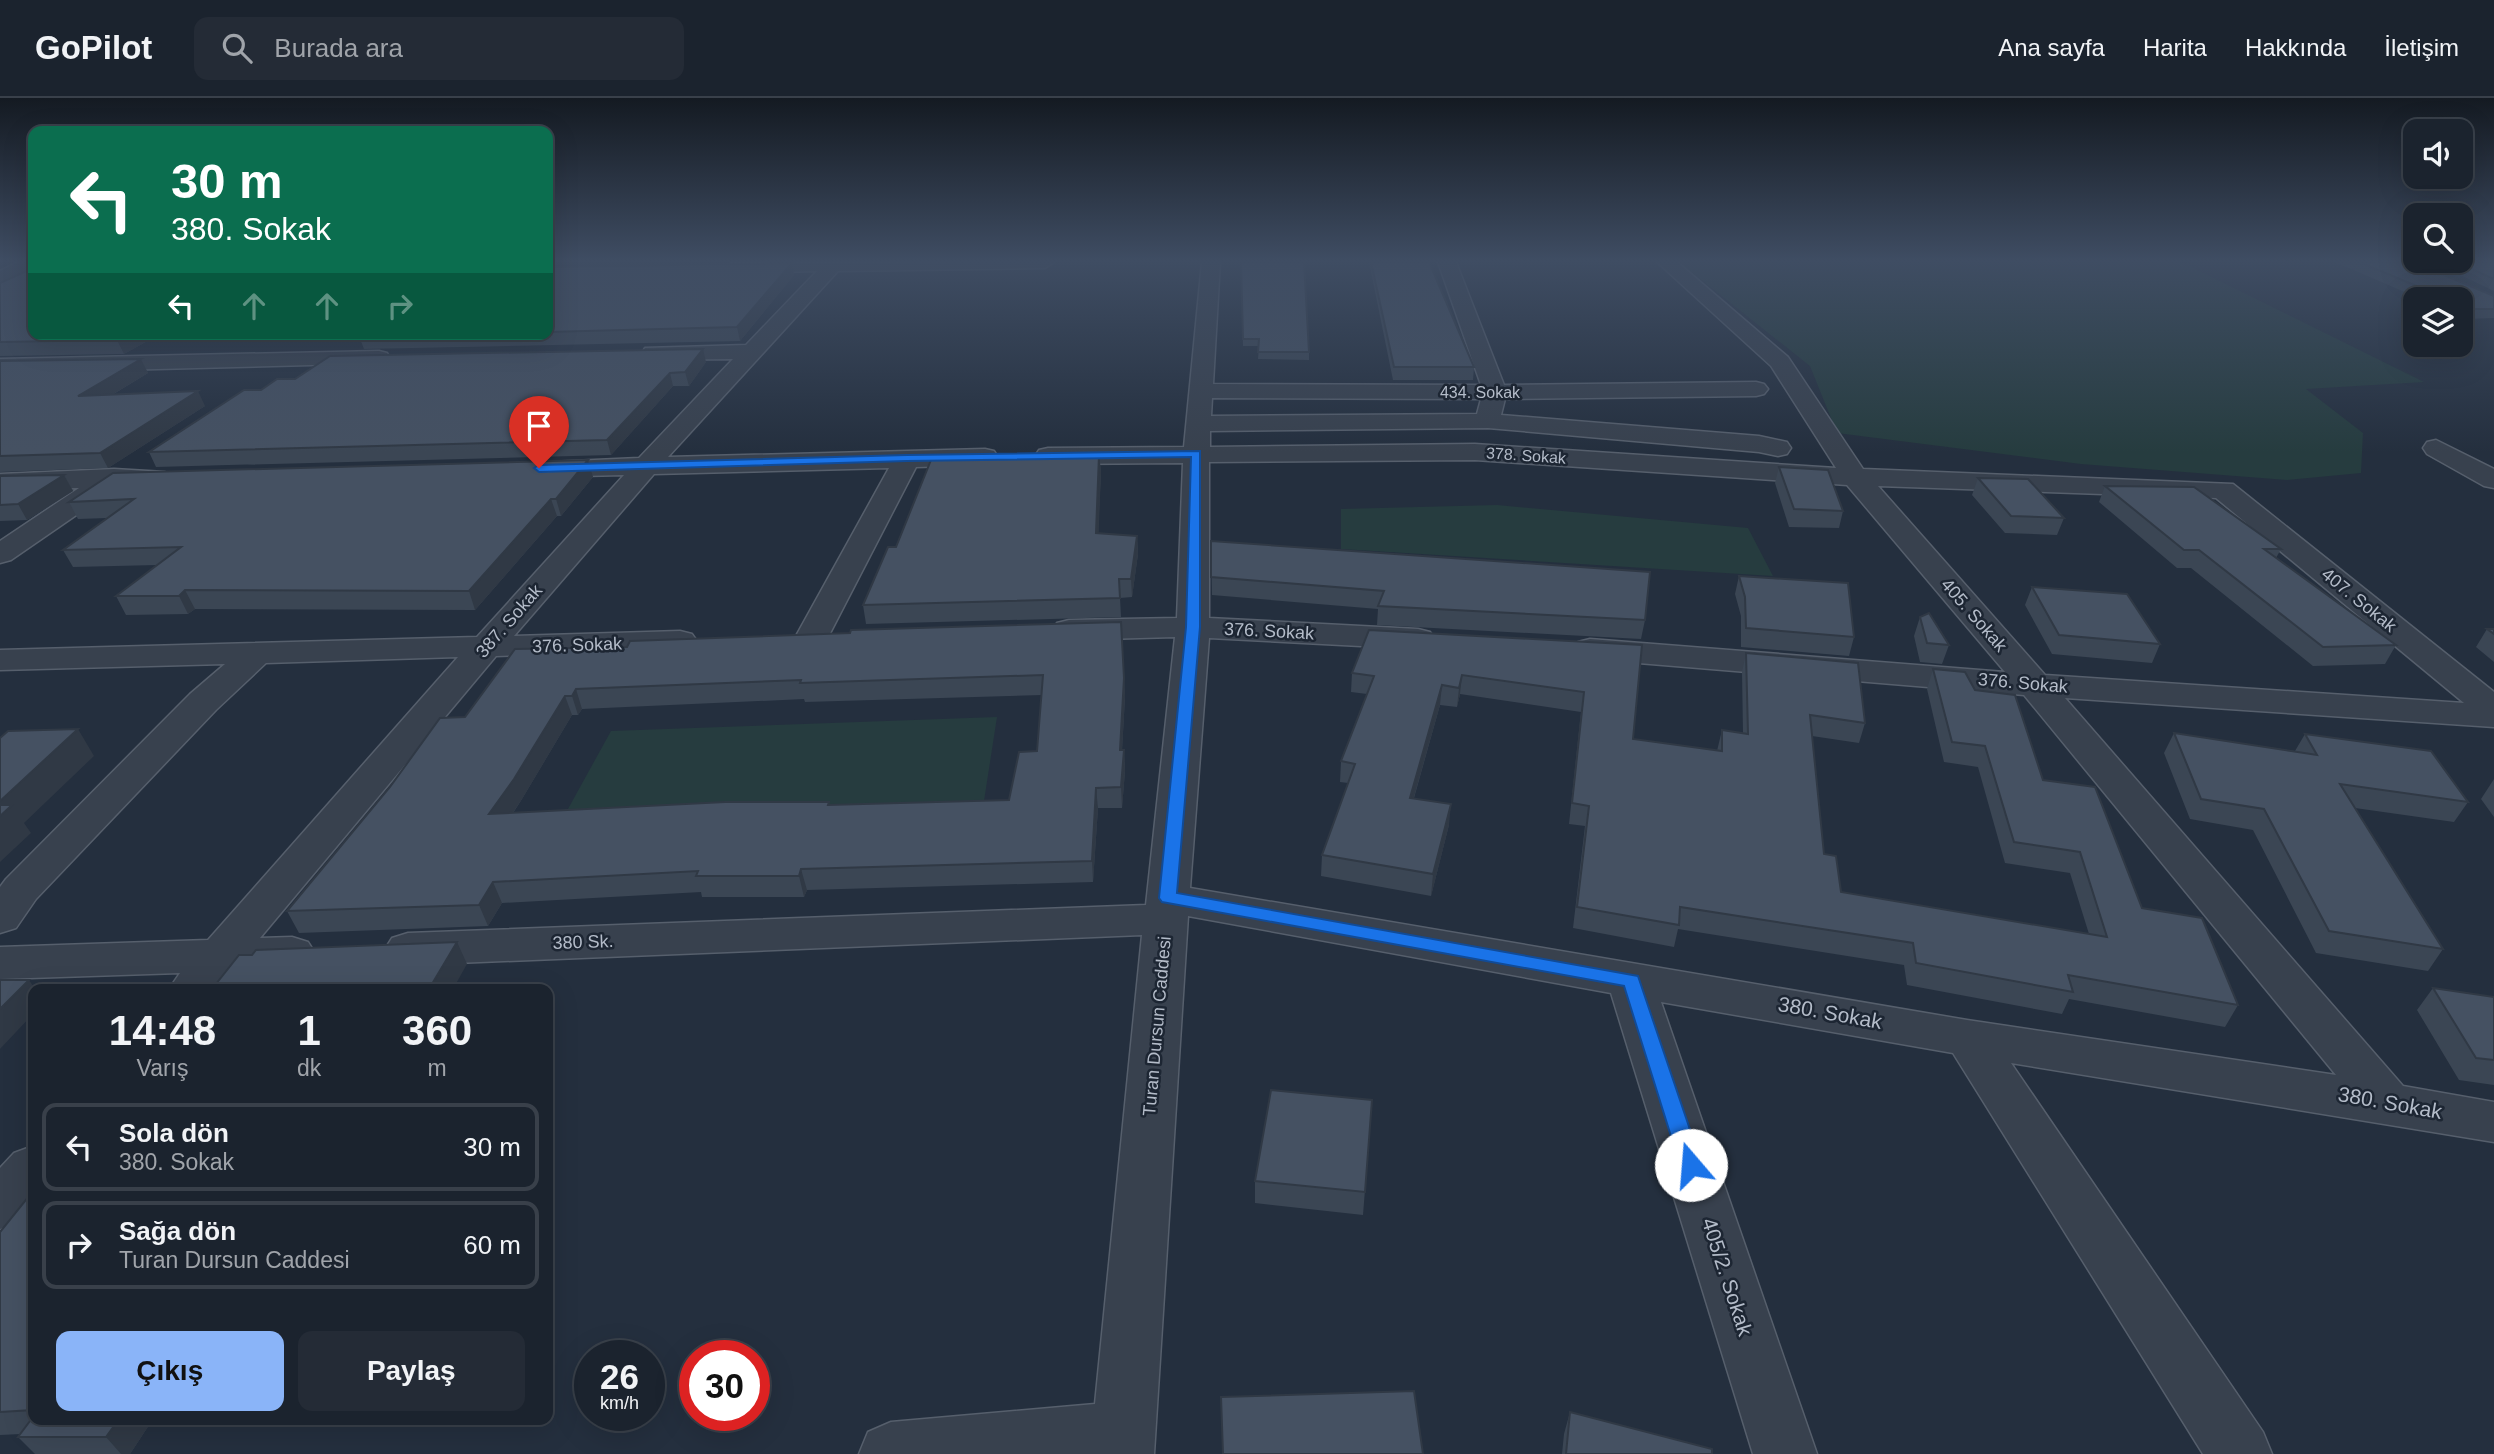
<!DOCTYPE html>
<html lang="tr">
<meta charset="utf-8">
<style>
body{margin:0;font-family:Helvetica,sans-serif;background:#242b36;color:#f1f3f6;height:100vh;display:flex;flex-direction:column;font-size:26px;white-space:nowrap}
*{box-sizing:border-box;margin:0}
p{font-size:23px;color:#a0a4aa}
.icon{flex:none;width:38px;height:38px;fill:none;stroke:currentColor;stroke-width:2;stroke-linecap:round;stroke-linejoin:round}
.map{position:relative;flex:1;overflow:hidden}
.sheet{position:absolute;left:28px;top:886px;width:525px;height:441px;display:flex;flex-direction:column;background:#1b232e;border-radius:14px;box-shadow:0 7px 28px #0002,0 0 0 2px #39404a}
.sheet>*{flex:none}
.top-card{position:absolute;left:28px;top:28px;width:525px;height:214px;border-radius:14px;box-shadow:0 7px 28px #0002,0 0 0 2px #39404a;background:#0b6e4f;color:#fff;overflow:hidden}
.controls{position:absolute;left:2403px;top:21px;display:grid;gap:14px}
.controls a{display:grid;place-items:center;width:70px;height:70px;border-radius:14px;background:#1b232e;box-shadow:0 7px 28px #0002,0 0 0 2px #39404a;font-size:35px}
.speed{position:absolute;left:574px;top:1242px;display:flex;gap:14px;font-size:35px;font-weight:700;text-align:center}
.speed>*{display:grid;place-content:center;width:91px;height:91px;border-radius:50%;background:#1b232e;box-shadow:0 7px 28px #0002,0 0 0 2px #39404a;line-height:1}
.speed small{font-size:18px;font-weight:400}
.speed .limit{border:10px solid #d22;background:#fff;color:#111}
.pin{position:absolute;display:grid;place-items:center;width:60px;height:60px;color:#fff;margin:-72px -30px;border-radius:50% 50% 50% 0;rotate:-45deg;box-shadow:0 0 7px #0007}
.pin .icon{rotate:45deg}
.me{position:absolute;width:77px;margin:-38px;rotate:342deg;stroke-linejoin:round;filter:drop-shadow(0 0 5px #0008)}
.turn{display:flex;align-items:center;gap:24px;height:147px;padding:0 28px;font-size:32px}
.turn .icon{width:91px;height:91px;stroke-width:2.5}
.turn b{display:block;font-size:49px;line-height:60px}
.lanes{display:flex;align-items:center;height:66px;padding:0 28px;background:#0003;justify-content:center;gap:35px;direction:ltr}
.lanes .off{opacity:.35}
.eta{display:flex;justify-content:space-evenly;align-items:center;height:119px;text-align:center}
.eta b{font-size:42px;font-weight:700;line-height:49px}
.button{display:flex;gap:14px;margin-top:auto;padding:14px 28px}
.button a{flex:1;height:80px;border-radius:14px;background:#8ab4f8;color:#111;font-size:28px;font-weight:700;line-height:80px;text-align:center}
.button a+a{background:#242b36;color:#f1f3f6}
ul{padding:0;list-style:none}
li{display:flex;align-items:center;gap:21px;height:88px;margin:0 14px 10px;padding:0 14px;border:4px solid #39404a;border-radius:14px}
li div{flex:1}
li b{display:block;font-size:26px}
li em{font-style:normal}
header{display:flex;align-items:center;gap:42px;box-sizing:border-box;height:98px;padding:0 35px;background:#1b232e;border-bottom:2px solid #39404a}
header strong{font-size:33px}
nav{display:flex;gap:38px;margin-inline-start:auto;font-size:24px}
.search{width:490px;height:63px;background:#242b36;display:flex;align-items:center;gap:18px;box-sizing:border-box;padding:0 24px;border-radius:14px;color:#a0a4aa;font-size:26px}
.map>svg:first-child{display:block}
.green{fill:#263c3f}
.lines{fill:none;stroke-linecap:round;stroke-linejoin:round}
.minor-casing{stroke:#565f6c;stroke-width:3}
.minor{fill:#38414e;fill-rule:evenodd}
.wall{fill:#3b4654;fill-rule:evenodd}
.shaded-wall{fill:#303945}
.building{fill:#455162;stroke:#303945;stroke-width:2;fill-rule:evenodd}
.route{fill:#1a73e8;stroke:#114b97;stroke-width:2}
.labels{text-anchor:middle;stroke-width:5;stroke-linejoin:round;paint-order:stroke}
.far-street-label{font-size:16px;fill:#b4bcc9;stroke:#1d2633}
.street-label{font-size:18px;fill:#b4bcc9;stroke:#1d2633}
.near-street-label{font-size:21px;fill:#b4bcc9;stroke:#1d2633}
</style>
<header>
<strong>GoPilot</strong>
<div class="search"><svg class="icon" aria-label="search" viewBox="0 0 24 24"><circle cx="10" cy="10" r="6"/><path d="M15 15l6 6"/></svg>Burada ara</div>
<nav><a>Ana sayfa</a><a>Harita</a><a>Hakkında</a><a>İletişim</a></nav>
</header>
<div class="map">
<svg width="2494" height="1356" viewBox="0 0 2494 1356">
<rect width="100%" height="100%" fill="#242f3e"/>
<path class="green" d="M1679,164H2181L2424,284L2306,291L2363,335L2361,375L2287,382L2081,366L1837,335L1810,268Z
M1497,407L1748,430L1773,478L1341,451V411Z
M997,619L984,703L563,720L611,633Z"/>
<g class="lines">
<g class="minor-casing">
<path id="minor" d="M18,164H33V171L0,186V173Z
M1054,164L1045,170L838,173L668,359L985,351L994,353L998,359L994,365L985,367L916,369L825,545L813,548L801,545L796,538L889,370L654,376L514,538L680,533L692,536L697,543L692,550L680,553L496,558L260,840L292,839L308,844L315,855L308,866L292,871L234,873L218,891H169L180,875L0,881V849L208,842L458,559L266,565L216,612L36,801L16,830L0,835V789L6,781L190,596L225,566L0,572V552L477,539L624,377L537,379L528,377L524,371L528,365L639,360L733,261L653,262L645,260L642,255L645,250L746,247L817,173L739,175L732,173L729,169L732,165Z
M1202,164H1220L1213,286L1481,287L1438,164H1456L1504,287L1756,284L1764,286L1768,291L1764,296L1756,298L1505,301L1501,317L1759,338L1787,344L1791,350L1787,356L1778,358L1759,354L1488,330L1210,333V349L1475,346L1836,370L1771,268L1657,164H1677L1788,259L1863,371L2233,386L2494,594V629L2065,600L2403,988L2494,1004V1044L2011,965L2263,1334L2272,1356H2203L1953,955L1661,904L1817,1356H1753L1611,895L1188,818L1154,1356H859L868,1334L891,1324L1095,1306L1142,837L408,867L392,862L385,851L392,840L408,835L1146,807L1175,539L1069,542L1057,539L1053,532L1057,525L1069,522L1177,520L1183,365L1048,366L1039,364L1035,358L1039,352L1048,350L1184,349ZM1212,300L1481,301L1477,316L1211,318ZM1475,362L1847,387L2005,574L1590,541L1578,544L1573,551L1578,558L1590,561L2024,597L2336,977L1967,922L1190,790L1209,540L1418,551L1430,548L1435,541L1430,534L1418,531L1209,520V364ZM1878,388L2216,400L2464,605L2045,577Z
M379,253L387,255L390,260L387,265L0,275V261Z
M2436,342L2494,371V390L2484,388L2427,356L2423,350L2427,344Z
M114,371L165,374L169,380L165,386L117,389L11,462L0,465V443L79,390L0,392V376Z
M33,1048V1108L19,1124L0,1131V1070L14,1055Z"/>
</g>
<use href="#minor" class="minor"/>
</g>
<path class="wall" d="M1241,164L1309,254V262L1258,261L1259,248H1243Z
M1369,164H1429L1474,269L1473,282H1393Z
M2335,164H2413L2494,198V220L2466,221L2460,218V201H2421Z
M2433,164H2494V193Z
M792,165L794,177L740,243L364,251L359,238L361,236H548V169Z
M0,185L160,236L124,256L0,258Z
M141,261L148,275L112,297L205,308L108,370L0,374V263Z
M706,264L689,288H673L611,357L156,369L149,354L261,292L295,281Z
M1099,357L1101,374L1098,436L1137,438L1138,456L1132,499L1120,500L1121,519L866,526L863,507L896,449Z
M588,362L593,379L561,418H557L475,512L195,511L188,516L126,517L116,498L157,467L73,469L63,452L108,420L78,421L69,404Z
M1779,369L1843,413L1839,430L1789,429L1775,385Z
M64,377L73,393L27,422L0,423V378Z
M1978,380L2064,420L2057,437L2005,435L1972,397Z
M2105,388L2281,451L2276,460L2396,547L2385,566L2313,568L2191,470H2177L2099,404Z
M1211,443L1645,522L1641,541L1377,527L1378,511L1212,497Z
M1739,478L1854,539L1849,558L1741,549V518L1735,496Z
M2032,489L2160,546L2152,565L2052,556L2025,507Z
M1920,519L1949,547L1942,566L1920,564L1914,538Z
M1121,524L1125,599L1122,652H1124L1125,673L1122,710H1098L1093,784L807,792L804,799H702L701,794L502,805L488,828L299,835L287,813L465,619L627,549L850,535ZM1042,597L1037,653L1009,702L829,707V704L513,715L522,701L572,617H578L582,611L804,601L805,604Z
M2487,531H2494V564L2476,549Z
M1642,547L1633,641L1717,653L1722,632L1743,635L1742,574L1746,555L1865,625L1859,645L1812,638L1824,756L1841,794L2089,836L2070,775L2005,765L1978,669L1944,664L1927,591L1933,571L1975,592L2043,682L2142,810L2238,907L2225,929L2069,901L2062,916L1907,887L1904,867L1678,831L1674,849L1573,830L1585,728L1569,726L1581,614L1460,596L1457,609L1440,607L1414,700L1449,727L1431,798L1321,778L1322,757L1348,685L1340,684L1341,663L1367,596L1351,594L1352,575Z
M2174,635L2295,653L2305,636L2468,704L2454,724L2355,710L2443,851L2428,873L2316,855L2253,732L2190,721L2164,655Z
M2494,681V719L2481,701Z
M2433,890L2494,899V987L2459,982L2417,912Z
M1372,1002L1363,1117L1255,1105V1083Z
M33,1093V1321H153L130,1356H35L18,1339L21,1336L0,1337V1134Z
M1570,1314L1712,1356H1562L1564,1336Z"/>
<path class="shaded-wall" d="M792,165L794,177L740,243L737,229Z
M129,236H160L124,256L117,242Z
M703,251L706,264L689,288L685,274Z
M141,261L148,275L85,313L78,298Z
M670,275L673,288L611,357L607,342Z
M198,293L205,308L108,370L100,355Z
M1099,357L1101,374L1098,453L1096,435Z
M588,362L593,379L561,418L556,401Z
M64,377L73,393L27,422L18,406Z
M551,401L557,418L475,512L469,493Z
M1137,438L1138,456L1132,499L1131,481Z
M185,492L195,511L188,516L179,498Z
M1121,524L1125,599L1121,673L1120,652Z
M1462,577L1460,596L1457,609L1459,590Z
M1442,587L1440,607L1408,720L1410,700Z
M576,591L582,611L578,617L572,598Z
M565,598L572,617L522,701L498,737L489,716Z
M78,631L94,658L24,725L31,735L0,764V703Z
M1124,652L1125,673L1122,710L1121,689Z
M1096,690L1098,710L1093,784L1092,763Z
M1451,706L1449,727L1431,798L1433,776Z
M801,771L807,792L804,799L799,778Z
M493,784L502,805L488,828L479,807Z
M457,844L467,866L453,891H429Z
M29,882L35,891H33V916L0,951V911Z
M119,1321H153L130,1356H121L106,1339Z"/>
<path class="building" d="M1241,164H1304L1309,254H1258L1259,241H1243Z
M1371,164H1429L1474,269H1394Z
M2359,164H2413L2494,198V211H2471L2460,207V201H2448Z
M2456,164H2494V181Z
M792,165L737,229L548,234V169Z
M33,170V236H129L117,242L0,244V185Z
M361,236H424L359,238Z
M703,251L685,274L670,275L607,342L149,354L244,292H261L277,281H295L330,258Z
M141,261L78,298L198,293L100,355L0,358V263Z
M933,357H1099L1096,435L1137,438L1131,481H1119L1120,500L863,507L888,449H896Z
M588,362L556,401H551L469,493L185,492L179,498H116L181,449L63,452L134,401L69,404L113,375Z
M1779,369L1828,372L1843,413L1794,411Z
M64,377L18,406L0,407V378Z
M1978,380L2028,381L2064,420L2011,418Z
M2105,388L2194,389L2281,451H2264L2396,547L2323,549L2199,452H2184Z
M1211,443L1650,474L1645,522L1378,508L1384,493L1211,479Z
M1739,478L1848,485L1854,539L1746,530L1745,499Z
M2032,489L2127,496L2160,546L2059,537Z
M1929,515L1949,547L1927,545L1920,519Z
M1121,524L1124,580L1120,652H1124L1121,689L1096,690L1092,763L801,771L799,778H696L698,773L493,784L479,807L287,813L390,689L440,620L465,619L515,551L627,549L630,543L850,535L851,532ZM1043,577L1037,653L1019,654L1009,702L828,707L829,704H725L489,716L514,681L565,598H572L576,591L801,582L800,585Z
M2487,531H2494V536Z
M1369,532L1642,547L1633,641L1722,653V632L1748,636L1746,555L1858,565L1865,625L1810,617L1824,756L1836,758L1841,794L2107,839L2080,754L2014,744L1985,648L1952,644L1933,571L1965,574L1975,592L2015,597L2043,682L2095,689L2142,810L2202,820L2238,907L2068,877L2073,894L1916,865L1913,845L1680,809L1679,827L1577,809L1589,708L1572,705L1584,594L1462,577L1459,590L1442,587L1410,700L1451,706L1433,776L1322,757L1355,666L1341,663L1374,578L1352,575Z
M78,631L0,703V640L8,633Z
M2174,635L2317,657L2305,636L2431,653L2468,704L2340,686L2443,851L2329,833L2264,711L2201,701Z
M0,707H12L0,718Z
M457,844L429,891H212L239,857H252L256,852Z
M0,882H29L0,911Z
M2433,890L2494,899V962L2476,960Z
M1271,992L1372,1002L1365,1094L1255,1083Z
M33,1093V1312L0,1314V1134Z
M1414,1293L1423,1356H1223L1221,1299Z
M1570,1314L1712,1351V1356H1566Z
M33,1319V1321H119L106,1339H18Z"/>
<linearGradient id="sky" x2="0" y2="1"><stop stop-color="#141a22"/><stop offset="0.46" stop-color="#3f4d63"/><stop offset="1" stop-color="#3f4d63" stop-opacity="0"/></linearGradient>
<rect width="2494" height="354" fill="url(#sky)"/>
<path class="route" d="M1200,353V529L1177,795L1638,878L1702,1067L1699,1073L1691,1076L1683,1073L1680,1067L1624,888L1162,804L1159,800L1186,529L1191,359L907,363L539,374L534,370L539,367L907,357Z"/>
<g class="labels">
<g class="far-street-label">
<text x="1480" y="300">434. Sokak</text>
<text transform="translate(1526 357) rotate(4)" y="6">378. Sokak</text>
</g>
<g class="street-label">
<text transform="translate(2359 502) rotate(39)" y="6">407. Sokak</text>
<text transform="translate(1974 517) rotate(49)" y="6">405. Sokak</text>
<text transform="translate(509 523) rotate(-49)" y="6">387. Sokak</text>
<text transform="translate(1269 533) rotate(3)" y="6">376. Sokak</text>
<text transform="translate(577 547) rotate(-2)" y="6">376. Sokak</text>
<text transform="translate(2023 585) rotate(5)" y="6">376. Sokak</text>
<text transform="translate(583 844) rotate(-2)" y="6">380 Sk.</text>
<text transform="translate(1157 928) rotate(-85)" y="6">Turan Dursun Caddesi</text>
</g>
<g class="near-street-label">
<text transform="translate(1830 915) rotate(10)" y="7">380. Sokak</text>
<text transform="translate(2390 1005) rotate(10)" y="7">380. Sokak</text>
<text transform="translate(1727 1179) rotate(72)" y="7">405/2. Sokak</text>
</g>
</g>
</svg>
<div class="controls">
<a><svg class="icon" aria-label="sound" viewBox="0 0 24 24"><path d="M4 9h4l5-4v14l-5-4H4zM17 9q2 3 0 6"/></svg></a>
<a><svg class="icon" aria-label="search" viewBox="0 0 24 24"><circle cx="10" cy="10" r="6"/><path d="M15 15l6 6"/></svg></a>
<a><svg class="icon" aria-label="layers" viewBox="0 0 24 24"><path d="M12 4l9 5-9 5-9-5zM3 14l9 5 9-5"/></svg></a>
</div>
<div class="speed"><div>26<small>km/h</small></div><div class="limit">30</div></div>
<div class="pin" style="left:539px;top:370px;background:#d93025"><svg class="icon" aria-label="arrive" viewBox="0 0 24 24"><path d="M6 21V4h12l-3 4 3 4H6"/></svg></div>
<svg class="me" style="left:1691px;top:1067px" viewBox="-20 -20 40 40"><circle r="19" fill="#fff"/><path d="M0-13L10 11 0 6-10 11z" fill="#1a73e8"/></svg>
<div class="top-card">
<div class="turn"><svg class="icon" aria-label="left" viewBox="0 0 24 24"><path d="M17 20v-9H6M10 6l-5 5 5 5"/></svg><div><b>30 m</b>380. Sokak</div></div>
<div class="lanes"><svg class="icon" aria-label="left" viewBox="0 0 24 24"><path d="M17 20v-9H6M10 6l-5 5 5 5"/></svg><svg class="icon off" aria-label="ahead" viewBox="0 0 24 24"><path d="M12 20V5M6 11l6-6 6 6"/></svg><svg class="icon off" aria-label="ahead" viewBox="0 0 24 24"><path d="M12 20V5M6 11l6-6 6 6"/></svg><svg class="icon off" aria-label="right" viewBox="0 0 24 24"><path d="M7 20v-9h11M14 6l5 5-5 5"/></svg></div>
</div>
<section class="sheet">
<div class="eta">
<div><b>14:48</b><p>Varış</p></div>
<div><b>1</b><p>dk</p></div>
<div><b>360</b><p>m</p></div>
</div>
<ul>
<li><svg class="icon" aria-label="left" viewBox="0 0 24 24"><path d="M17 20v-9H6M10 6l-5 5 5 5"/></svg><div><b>Sola dön</b><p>380. Sokak</p></div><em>30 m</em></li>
<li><svg class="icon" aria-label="right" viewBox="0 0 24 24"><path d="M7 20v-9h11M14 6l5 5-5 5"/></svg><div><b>Sağa dön</b><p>Turan Dursun Caddesi</p></div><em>60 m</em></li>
</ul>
<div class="button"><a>Çıkış</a><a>Paylaş</a></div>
</section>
</div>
